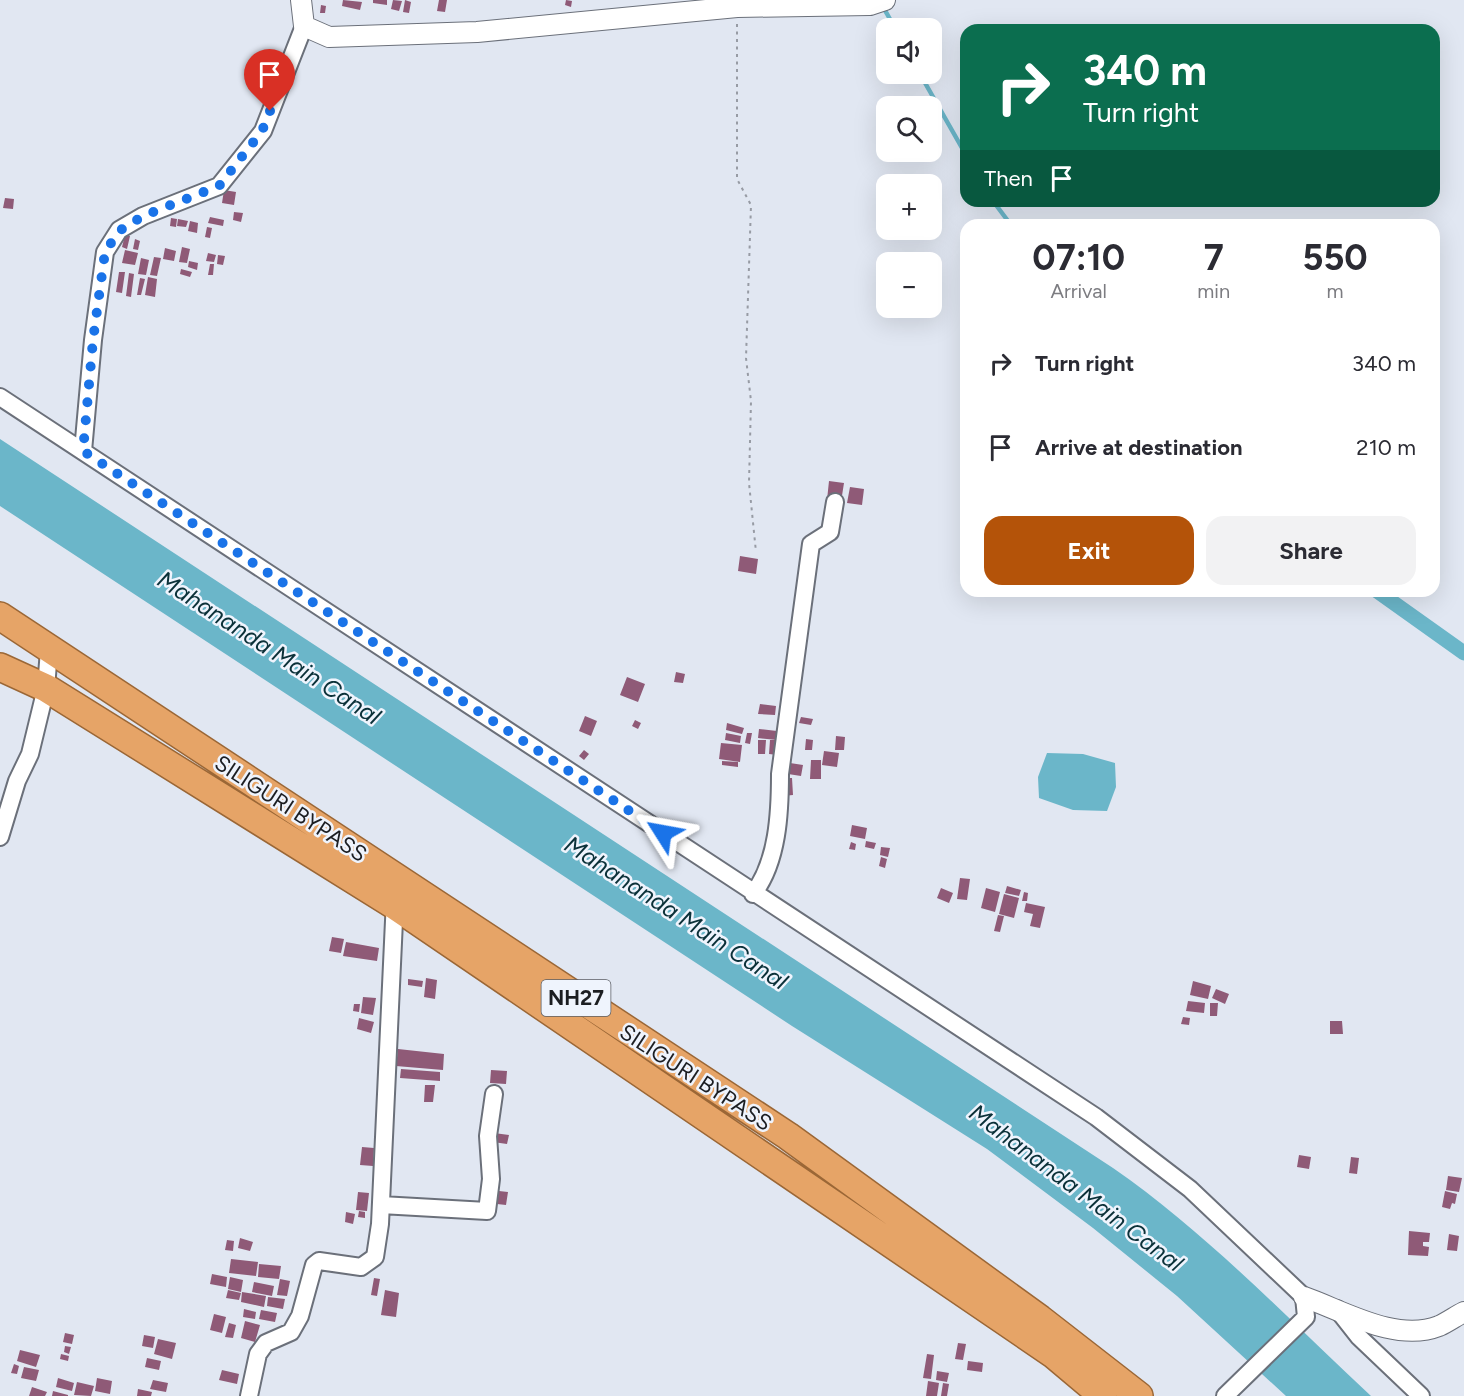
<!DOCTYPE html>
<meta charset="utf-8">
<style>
body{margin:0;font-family:Figtree,sans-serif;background:#f2f2f3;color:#2b2b33;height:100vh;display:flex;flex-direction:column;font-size:22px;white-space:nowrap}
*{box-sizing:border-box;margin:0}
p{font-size:20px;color:#7c7c81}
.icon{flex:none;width:33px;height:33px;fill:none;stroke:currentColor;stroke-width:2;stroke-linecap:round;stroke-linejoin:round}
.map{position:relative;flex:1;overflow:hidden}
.drawer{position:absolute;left:960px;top:219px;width:480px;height:378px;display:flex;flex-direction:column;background:#fff;border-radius:18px;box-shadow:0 6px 24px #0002}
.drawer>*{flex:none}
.hud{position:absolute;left:960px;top:24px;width:480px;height:183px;border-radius:18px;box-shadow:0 6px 24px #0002;background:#0b6e4f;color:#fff;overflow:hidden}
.buttons{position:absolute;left:876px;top:18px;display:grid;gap:12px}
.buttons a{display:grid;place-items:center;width:66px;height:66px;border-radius:12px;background:#fff;box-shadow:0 6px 24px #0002;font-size:30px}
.pin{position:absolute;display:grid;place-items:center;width:51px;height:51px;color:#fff;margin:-62px -26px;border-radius:50% 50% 50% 0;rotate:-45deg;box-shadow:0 0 6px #0007}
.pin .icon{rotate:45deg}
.me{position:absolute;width:66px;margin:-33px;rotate:304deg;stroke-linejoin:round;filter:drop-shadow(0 0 4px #0008)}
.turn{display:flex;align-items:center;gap:21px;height:126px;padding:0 24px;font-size:27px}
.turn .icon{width:78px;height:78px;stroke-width:2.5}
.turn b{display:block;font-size:42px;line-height:51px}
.then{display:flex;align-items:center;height:57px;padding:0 24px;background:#0003;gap:12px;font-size:22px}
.eta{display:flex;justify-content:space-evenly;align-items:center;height:102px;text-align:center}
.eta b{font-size:36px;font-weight:700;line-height:42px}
.button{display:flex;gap:12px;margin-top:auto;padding:12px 24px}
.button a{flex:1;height:69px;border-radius:18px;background:#b45309;color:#fff;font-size:24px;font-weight:700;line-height:69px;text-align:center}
.button a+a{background:#f2f2f3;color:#2b2b33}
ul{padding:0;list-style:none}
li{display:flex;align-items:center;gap:18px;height:84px;padding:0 24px}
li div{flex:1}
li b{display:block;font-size:22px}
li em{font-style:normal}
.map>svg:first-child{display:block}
.water{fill:#6bb6c9}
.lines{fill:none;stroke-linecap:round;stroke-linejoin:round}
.stream{stroke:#6bb6c9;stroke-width:4.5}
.canal{stroke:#6bb6c9;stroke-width:15}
.building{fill:#8f5a77}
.minor-casing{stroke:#6b707a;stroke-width:20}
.tertiary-casing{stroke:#6b707a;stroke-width:22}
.trunk-casing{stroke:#9b6736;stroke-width:30}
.path{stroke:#979ba4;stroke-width:2;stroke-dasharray:3 4.5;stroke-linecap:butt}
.minor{stroke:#fff;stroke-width:16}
.tertiary{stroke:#fff;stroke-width:20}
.trunk{stroke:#e6a467;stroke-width:27}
.route{stroke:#1a73e8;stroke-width:10;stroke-dasharray:0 18}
.labels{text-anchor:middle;stroke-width:5;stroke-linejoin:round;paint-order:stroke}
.shield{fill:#eff4fd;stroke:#5b5e64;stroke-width:1.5}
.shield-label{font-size:21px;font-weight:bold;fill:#1c1e22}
.street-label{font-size:22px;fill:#1c1e22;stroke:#eff4fd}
.water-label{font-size:24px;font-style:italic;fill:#0b3139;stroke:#eff4fd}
</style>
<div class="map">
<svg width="1464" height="1396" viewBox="0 0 1464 1396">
<rect width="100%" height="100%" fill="#e1e7f2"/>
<path class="water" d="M0,439L1113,1168C1207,1233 1288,1319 1371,1396H1286L1177,1296L1093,1228L987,1149L792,1026L0,506Z
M1047,753L1083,754L1115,763L1116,787L1107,811L1073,810L1039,798L1038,777Z"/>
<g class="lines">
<path class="stream" d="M882,5L895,28
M920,74L966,155
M993,201L1011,225"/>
<path class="canal" d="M1377,591L1464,653"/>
</g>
<path class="building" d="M343,0L362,2L360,10L342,6Z
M373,0H387V5L373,3Z
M393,0L402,1L399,11L391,9Z
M405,0L411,2L409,13L403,12Z
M439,0H447L445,12L437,11Z
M566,0L572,1L571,7L565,5Z
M321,5L326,6L325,13H320Z
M224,190L236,192L234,205L222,203Z
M5,198L14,199L13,209L3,208Z
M234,212L243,213L241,222L233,220Z
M210,217L224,220L223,226L208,223Z
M171,218L177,219L176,227L170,226Z
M178,219L188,221L186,227L177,226Z
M190,221L198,223L197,233L188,231Z
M207,227L212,228L210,238L205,237Z
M125,235L130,236L127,249L122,247Z
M135,239L140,241L138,250L133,249Z
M182,247L190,249L187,263L179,262Z
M165,248L176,251L174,261L163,259Z
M125,250L138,253L135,265L122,263Z
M208,253L216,255L214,262L206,261Z
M218,255L225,256L223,265L217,264Z
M154,257L161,258L157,276L150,275Z
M141,258L149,260L146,275L138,274Z
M189,261L198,263L197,270L188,267Z
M210,264H214L213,275H208Z
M181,269L192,272L190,277L180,274Z
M119,272H125L122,293L116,292Z
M129,273L134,274L131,297L126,296Z
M148,277L157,279L155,297L145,295Z
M140,278L145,279L141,295H137Z
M829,481L844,483L841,502L827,500Z
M850,487L864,489L862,505L847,503Z
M740,556L758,559L756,574L738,571Z
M676,672L685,674L683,683L674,682Z
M627,677L645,684L638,702L620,695Z
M760,704L776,706L775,715L758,714Z
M585,716L597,721L591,736L579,731Z
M801,717L813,719L811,725L799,723Z
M635,720L641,723L638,729L632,726Z
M727,723L744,728L742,734L726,730Z
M759,729L777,731V740L758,738Z
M726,733L741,736L740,743L725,740Z
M747,733H752L750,744L745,743Z
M836,736L845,737L844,750H835Z
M806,739L813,740L812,750H805Z
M758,740H766L765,754H758Z
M770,740H779L778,755L769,754Z
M721,743L742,745L740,762L719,759Z
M584,750L589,754L584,760L579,756Z
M824,751L839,753L837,767L822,765Z
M811,760H821V779H810Z
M722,761L738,762V767L722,765Z
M790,763L803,765L801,776L788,774Z
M782,778H792L793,795L782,796Z
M852,825L867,828L865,839L850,836Z
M866,841L876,843L874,849L865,847Z
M851,842L856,844L855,850L849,849Z
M881,847L890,848L888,857L880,855Z
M881,857L887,859L885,868L879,866Z
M960,878L970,879L967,900L957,899Z
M1007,886L1021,890L1019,896L1005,893Z
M941,888L953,893L949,903L937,898Z
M986,888L1000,892L995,912L981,908Z
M1024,892L1028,893L1027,901H1022Z
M1004,894L1019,898L1014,918L999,914Z
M1026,903L1045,907L1040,928L1030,926L1033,914L1024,912Z
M998,915L1004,916L1000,932L994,931Z
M332,937L344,939L341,953L329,951Z
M346,942L379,948L377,961L343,956Z
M426,978L437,980L435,999L424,997Z
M408,979L423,981L422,987L408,985Z
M1193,981L1211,986L1208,999L1190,995Z
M1216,989L1229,994L1225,1004L1212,998Z
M363,997L376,998L373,1015L361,1013Z
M1188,1001L1205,1003L1204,1013L1186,1011Z
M1210,1003H1218L1217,1016H1210Z
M354,1004H360L359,1012L353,1011Z
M1183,1017L1190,1018L1189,1025L1181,1024Z
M359,1018L374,1022L371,1033L357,1029Z
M1330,1021H1342L1343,1034H1330Z
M398,1049L444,1054L443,1070L396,1066Z
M401,1069L440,1072V1081L400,1078Z
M491,1070L507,1071L506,1084L490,1083Z
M425,1085H435L433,1102H424Z
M494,1133L509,1135L507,1144L493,1142Z
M362,1147L374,1148L373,1166L360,1165Z
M1299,1155L1311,1157L1309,1169L1297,1167Z
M1351,1157L1359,1158L1357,1174L1349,1173Z
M1448,1176L1462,1178L1459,1192L1446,1190Z
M499,1191L508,1192L506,1205L497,1204Z
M1445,1191L1457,1194L1455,1204L1452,1203L1450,1209L1442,1207Z
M358,1192L369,1193L367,1211L356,1210Z
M359,1211L365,1212V1218L358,1217Z
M346,1212L355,1214L353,1224L345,1222Z
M1409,1231L1430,1233L1429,1242H1423V1246L1429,1247L1428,1256L1408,1255Z
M1449,1234L1459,1236L1457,1251L1447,1250Z
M240,1238L253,1242L250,1251L238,1248Z
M227,1240L234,1241L233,1251L225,1250Z
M231,1259L258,1262L256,1276L229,1273Z
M259,1264L281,1266L279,1279L258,1277Z
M212,1274L227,1277L226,1287L210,1284Z
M230,1277L243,1280L241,1292L228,1289Z
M374,1278L380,1279L377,1296L371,1295Z
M280,1279L290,1281L287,1296L277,1295Z
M254,1282L274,1286L272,1296L252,1292Z
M228,1290L241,1293L239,1300L226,1298Z
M385,1290L399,1293L396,1317L381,1315Z
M242,1292L266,1296L264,1307L241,1302Z
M268,1297L285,1299L283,1309L267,1306Z
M244,1309L256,1312L255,1319L243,1317Z
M261,1310L277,1313L275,1322L259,1319Z
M214,1314L226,1317L222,1333L210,1330Z
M245,1321L260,1325L255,1342L241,1338Z
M229,1323L236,1325L233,1338L225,1337Z
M65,1333L74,1335L72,1344L63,1342Z
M144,1335L155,1337L153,1348L142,1346Z
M158,1339L176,1343L172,1359L154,1354Z
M958,1343L966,1344L963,1360L955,1359Z
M65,1346L71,1347L69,1354L64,1352Z
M20,1350L40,1355L36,1367L17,1361Z
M61,1354L69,1356L68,1361L60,1359Z
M927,1354L934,1355L931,1379L923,1378Z
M147,1358L161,1361L159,1370L145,1367Z
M968,1361L983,1363L982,1372L967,1370Z
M14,1364L19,1366L17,1374L11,1373Z
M24,1367L39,1370L36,1381L21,1378Z
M222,1370L239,1374L237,1384L219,1380Z
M937,1371L949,1373L947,1382L936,1380Z
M58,1378L74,1383L72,1391L56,1387Z
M97,1378L112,1381L110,1394L95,1391Z
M153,1380L168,1383L166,1392L150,1389Z
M928,1381L939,1383L937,1396H926Z
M77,1382L94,1386L91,1396L74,1395Z
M943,1383L949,1384L947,1396H941Z
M32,1387L47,1392L45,1396H29Z
M138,1389L152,1392L151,1396H137Z
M53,1391L68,1395V1396H52Z"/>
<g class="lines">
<g class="minor-casing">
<path id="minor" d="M0,397L1096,1117L1190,1189L1304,1297L1306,1317L1225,1396
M83,451L93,340L105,252L119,230L143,216L219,186L263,131L304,26
M0,837L17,781L30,754L46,688L49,650
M753,894C778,862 780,812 780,774L811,544L830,532L835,502
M381,1205L487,1211L491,1179L488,1136L494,1094
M1337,1309L1359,1337L1421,1396
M249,1396L258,1354L266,1343L291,1332L300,1316L314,1265L319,1261L361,1267L375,1257L380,1224L395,899"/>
</g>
<g class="tertiary-casing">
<path id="tertiary" d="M301,0L304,26L329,37L477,32L737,7L870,5L885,0
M1304,1297C1344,1311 1396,1343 1439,1326C1448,1322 1456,1316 1464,1312"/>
</g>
<g class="trunk-casing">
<path id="trunk" d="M0,616L788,1136L1040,1319L1139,1396
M0,667L46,688L394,905L1053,1354L1103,1396"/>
</g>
<path class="path" d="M737,24V179L751,205L746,358L751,401L749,483L756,552"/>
<use href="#minor" class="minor"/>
<use href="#tertiary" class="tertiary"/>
<use href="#trunk" class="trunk"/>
</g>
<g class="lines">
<path class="route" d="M270,111L262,131L219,186L143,216L119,231L105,252L93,340L83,451L663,833"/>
</g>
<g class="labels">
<rect class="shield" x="541.5" y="980" width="69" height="36" rx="4.5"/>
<g class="shield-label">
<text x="576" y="1005">NH27</text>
</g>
<g class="street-label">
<text transform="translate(291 808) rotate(33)" y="8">SILIGURI BYPASS</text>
<text transform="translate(696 1077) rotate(33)" y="8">SILIGURI BYPASS</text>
</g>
<g class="water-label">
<text transform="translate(269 648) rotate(33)" y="8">Mahananda Main Canal</text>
<text transform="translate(676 913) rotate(33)" y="8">Mahananda Main Canal</text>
<text transform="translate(1076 1188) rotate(37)" y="8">Mahananda Main Canal</text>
</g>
</g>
</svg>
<div class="buttons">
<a><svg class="icon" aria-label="sound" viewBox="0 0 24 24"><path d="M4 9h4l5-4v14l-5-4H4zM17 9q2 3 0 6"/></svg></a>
<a><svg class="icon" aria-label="search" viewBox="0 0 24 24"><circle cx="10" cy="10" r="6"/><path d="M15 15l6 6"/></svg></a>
<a>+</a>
<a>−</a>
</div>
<div class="pin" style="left:270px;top:111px;background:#d93025"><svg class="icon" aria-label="arrive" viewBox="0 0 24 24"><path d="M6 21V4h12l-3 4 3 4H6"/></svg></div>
<svg class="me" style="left:663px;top:833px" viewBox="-20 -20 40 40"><path d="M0-17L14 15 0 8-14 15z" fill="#1a73e8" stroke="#fff" stroke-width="4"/></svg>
<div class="hud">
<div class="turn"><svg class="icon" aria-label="right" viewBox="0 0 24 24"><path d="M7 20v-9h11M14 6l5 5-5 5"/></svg><div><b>340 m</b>Turn right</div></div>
<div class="then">Then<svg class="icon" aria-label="arrive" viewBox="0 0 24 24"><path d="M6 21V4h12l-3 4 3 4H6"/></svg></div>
</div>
<section class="drawer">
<div class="eta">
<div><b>07:10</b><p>Arrival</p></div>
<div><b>7</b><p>min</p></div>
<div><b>550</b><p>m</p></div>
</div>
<ul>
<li><svg class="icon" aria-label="right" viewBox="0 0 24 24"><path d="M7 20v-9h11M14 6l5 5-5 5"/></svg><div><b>Turn right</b></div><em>340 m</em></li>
<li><svg class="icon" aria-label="arrive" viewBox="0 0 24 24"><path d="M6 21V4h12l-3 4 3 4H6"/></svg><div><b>Arrive at destination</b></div><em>210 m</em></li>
</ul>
<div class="button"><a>Exit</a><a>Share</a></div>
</section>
</div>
